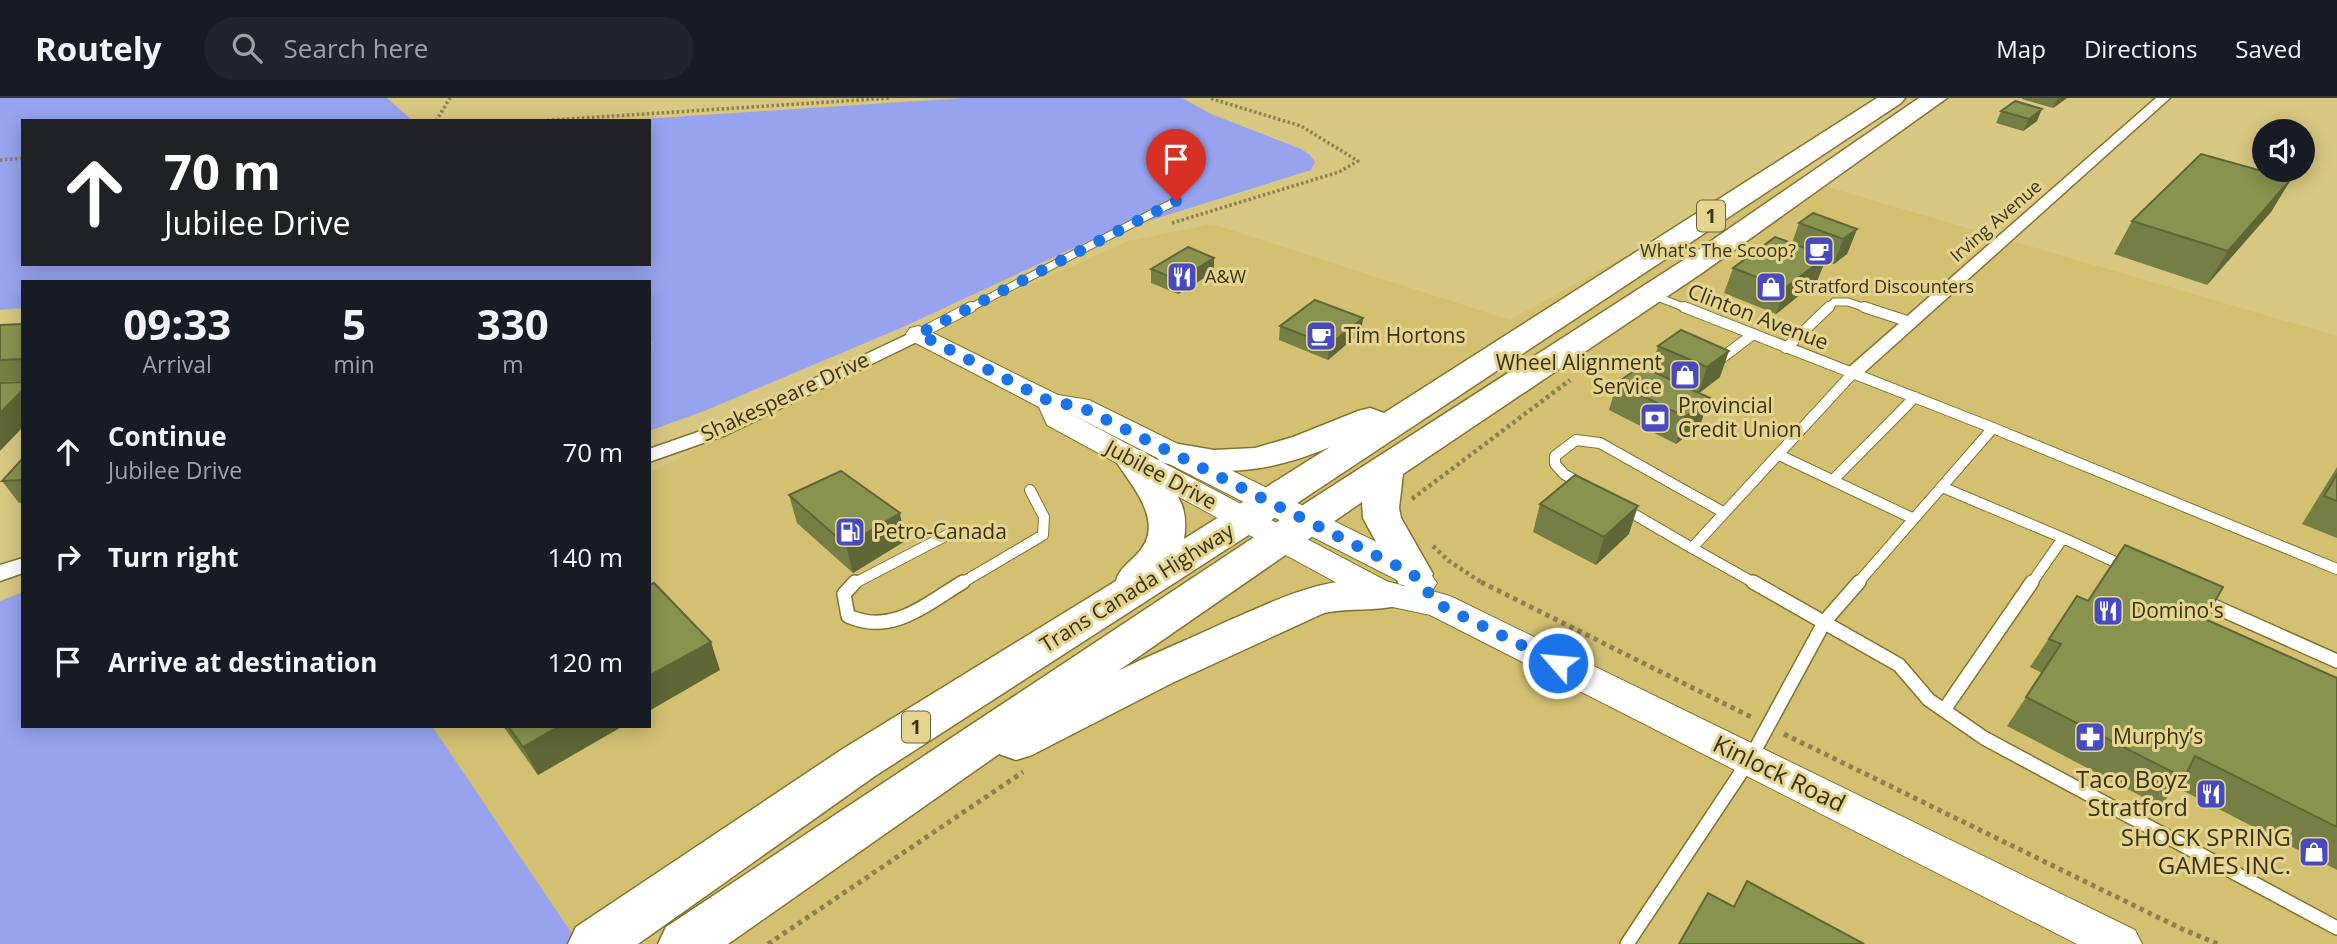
<!DOCTYPE html>
<meta charset="utf-8">
<style>
body{margin:0;font-family:"Open Sans",sans-serif;background:#20242c;color:#f1f3f6;height:100vh;display:flex;flex-direction:column;font-size:26px;white-space:nowrap}
*{box-sizing:border-box;margin:0}
p{font-size:23px;color:#9ea1a6}
.icon{flex:none;width:38px;height:38px;fill:none;stroke:currentColor;stroke-width:2;stroke-linecap:round;stroke-linejoin:round}
.map{position:relative;flex:1;overflow:hidden}
.side{position:absolute;left:21px;top:182px;width:630px;height:448px;display:flex;flex-direction:column;background:#171b24;border-radius:0px;box-shadow:0 4px 18px #0003}
.side>*{flex:none}
.guide{position:absolute;left:21px;top:21px;width:630px;height:147px;border-radius:0px;box-shadow:0 4px 18px #0003;background:#202124;color:#fff;overflow:hidden}
.fabs{position:absolute;left:2252px;top:21px;display:grid;gap:14px}
.fabs a{display:grid;place-items:center;width:63px;height:63px;border-radius:50%;background:#171b24;box-shadow:0 4px 18px #0003;font-size:35px}
.pin{position:absolute;display:grid;place-items:center;width:60px;height:60px;color:#fff;margin:-72px -30px;border-radius:50% 50% 50% 0;rotate:-45deg;box-shadow:0 0 7px #0007}
.pin .icon{rotate:45deg}
.me{position:absolute;width:77px;margin:-38px;rotate:297deg;stroke-linejoin:round;filter:drop-shadow(0 0 5px #0008)}
.turn{display:flex;align-items:center;gap:24px;height:147px;padding:0 28px;font-size:32px}
.turn .icon{width:91px;height:91px;stroke-width:2.5}
.turn b{display:block;font-size:49px;line-height:60px}
.eta{display:flex;justify-content:space-evenly;align-items:center;height:119px;text-align:center}
.eta b{font-size:42px;font-weight:700;line-height:49px}
ul{padding:0;list-style:none}
li{display:flex;align-items:center;gap:21px;height:105px;padding:0 28px}
li div{flex:1}
li b{display:block;font-size:26px}
li em{font-style:normal}
header{display:flex;align-items:center;gap:42px;box-sizing:border-box;height:98px;padding:0 35px;background:#171b24;border-bottom:2px solid #363941}
header strong{font-size:33px}
nav{display:flex;gap:38px;margin-inline-start:auto;font-size:24px}
.search{width:490px;height:63px;background:#20242c;display:flex;align-items:center;gap:18px;box-sizing:border-box;padding:0 24px;border-radius:38px;color:#9ea1a6;font-size:26px}
.map>svg:first-child{display:block}
.built{fill:#d3c071}
.green{fill:#97a3ef}
.lines{fill:none;stroke-linecap:round;stroke-linejoin:round}
.lane-far2-casing{stroke:#83732d;stroke-width:9}
.lane-far1-casing{stroke:#83732d;stroke-width:12}
.lane-casing{stroke:#83732d;stroke-width:16}
.street-casing{stroke:#83732d;stroke-width:3}
.secondary-casing{stroke:#83732d;stroke-width:2}
.highway-casing{stroke:#83732d;stroke-width:3}
.path-far2{stroke:#8d824f;stroke-width:3.5;stroke-dasharray:2.5 2.5;stroke-linecap:butt}
.path-far1{stroke:#8d824f;stroke-width:4.5;stroke-dasharray:3.5 3.5;stroke-linecap:butt}
.path{stroke:#8d824f;stroke-width:5;stroke-dasharray:4.5 4.5;stroke-linecap:butt}
.lane-far2{stroke:#fff;stroke-width:7}
.lane-far1{stroke:#fff;stroke-width:10}
.lane{stroke:#fff;stroke-width:13}
.street{fill:#fff;fill-rule:evenodd}
.secondary{fill:#fff;fill-rule:evenodd}
.highway{fill:#fff;fill-rule:evenodd}
.wall{fill:#757e44}
.shaded-wall{fill:#5f6737}
.building{fill:#88934f;stroke:#5f6737;stroke-width:2}
.route{stroke:#1a73e8;stroke-width:12;stroke-dasharray:0 21.6}
.labels{text-anchor:middle;stroke-width:6;stroke-linejoin:round;paint-order:stroke}
.far-street-label{font-size:18px;fill:#383215;stroke:#e5d48e}
.far-poi-label{font-size:18px;fill:#383215;stroke:#e5d48e;text-anchor:start}
.shield{fill:#e5d48e;stroke:#6c6339;stroke-width:2}
.shield-label{font-size:19px;font-weight:bold;fill:#383215}
.street-label{font-size:21px;fill:#383215;stroke:#e5d48e}
.poi-label{font-size:21px;fill:#383215;stroke:#e5d48e;text-anchor:start}
.near-street-label{font-size:24px;fill:#383215;stroke:#e5d48e}
.near-poi-label{font-size:24px;fill:#383215;stroke:#e5d48e;text-anchor:end}
</style>
<header>
<strong>Routely</strong>
<div class="search"><svg class="icon" aria-label="search" viewBox="0 0 24 24"><circle cx="10" cy="10" r="6"/><path d="M15 15l6 6"/></svg>Search here</div>
<nav><a>Map</a><a>Directions</a><a>Saved</a></nav>
</header>
<div class="map">
<svg width="2337" height="846" viewBox="0 0 2337 846">
<rect width="100%" height="100%" fill="#d8c781"/>
<path class="built" d="M1776,74L2337,238V846H579L432,628H649V375L959,219L1128,143L1212,126L1510,222Z"/>
<path class="green" d="M0,0H387L413,23H23V166H649V23H612L963,0H1182L1211,16L1301,51L1310,57L1315,64L1311,72L1097,139L903,229L704,313L649,333V253L652,245L649,244V184H23V210L0,212Z
M23,494V628H432L579,846H0V503Z"/>
<g class="lines">
<g class="lane-far2-casing">
<path id="lane-far2" d="M1650,196L1688,211
M968,211L1176,103
M1827,211L1834,204H1848L1869,211"/>
</g>
<g class="lane-far1-casing">
<path id="lane-far1" d="M1684,209L1993,330L2337,471
M1864,209L1910,224
M919,236L971,209
M1786,250L1829,209
M1719,262L1752,237
M1779,357L1914,421
M1833,382L1915,299
M1583,387L1564,376L1555,366V358L1576,342L1600,345L1723,414
M1942,389L2063,440L2031,486
M1625,411L1692,450
M2063,440L2124,468
M853,486L951,435
M960,486L1043,437L1044,419L1030,392
M1756,486L1692,450L1853,275
M1857,486L1993,330"/>
</g>
<g class="lane-casing">
<path id="lane" d="M855,484L844,496L848,518C892,538 926,506 963,484
M1753,484L1899,567L1929,602L1984,640L2337,830
M2200,502L2337,563
M1944,612L2032,484
M1627,846L1750,661L1825,523L1859,484"/>
</g>
<g class="street-casing">
<path id="street" d="M2156,0H2170L1859,279H1847L1844,275L1847,271Z
M919,231L925,232L928,236L925,240L726,337L649,364V351L712,329Z
M23,460V475L0,483V467Z"/>
</g>
<g class="secondary-casing">
<path id="secondary" d="M919,228L1058,297L1089,302L1425,468L1437,485L1432,493L1450,498L2135,832L2142,846H2077L1430,517L1374,505L1047,327L1039,309L910,242L906,236L910,230ZM1069,315L1401,484L1405,488L1394,487Z"/>
</g>
<g class="highway-casing">
<path id="highway" d="M1877,0H1905L1901,5L1258,431L875,678L638,846H568L576,829L841,652L1116,483C1119,469 1134,462 1142,450C1163,421 1130,385 1115,362L1120,354C1128,352 1139,349 1146,355C1151,359 1156,367 1160,372C1178,397 1189,409 1184,441L1330,349C1269,374 1224,380 1160,364L1155,356L1160,348L1173,345L1214,352L1255,350L1293,339L1358,313L1370,310L1384,315Z
M1919,0H1947L1702,175L1403,376L1399,410L1401,420L1433,476L1427,486L1413,490L1399,486L1363,420L1362,404L1118,573C1152,556 1187,542 1221,526C1278,502 1337,469 1401,487L1407,497L1401,507C1376,514 1350,509 1324,515L1172,585L1032,657L1016,662L999,656L728,846H658L666,829L1292,414L1682,163Z"/>
</g>
<path class="path-far2" d="M436,23L450,0
M537,23L890,0
M0,62L23,60
M1172,125L1339,74L1358,63L1301,28L1209,0"/>
<path class="path-far1" d="M1412,401L1570,282
M1433,448L1449,463L1484,486"/>
<path class="path" d="M1481,484L1751,619
M1784,636L2182,831L2218,846
M768,846L1023,674"/>
<use href="#lane-far2" class="lane-far2"/>
<use href="#lane-far1" class="lane-far1"/>
<use href="#lane" class="lane"/>
<use href="#street" class="street"/>
<use href="#secondary" class="secondary"/>
<use href="#highway" class="highway"/>
</g>
<path class="wall" d="M2022,0H2067L2053,10L2022,1Z
M2001,13L2037,23L2023,33L1996,25Z
M2291,81L2271,114L2207,187L2114,156L2132,123Z
M1799,125L1857,131L1847,156L1834,166L1825,163L1817,183L1776,216L1724,195L1733,170L1792,145Z
M1151,171L1214,174L1178,196L1151,185Z
M1363,220L1361,234L1328,262L1279,242L1280,228Z
M23,226V283L0,284V227Z
M1681,232L1720,279L1699,295L1700,327L1676,346L1609,312L1617,285L1651,272L1658,248Z
M23,360V404L19,405L2,383Z
M2337,369V440L2302,426Z
M789,397L905,443L853,475L797,425Z
M1540,406L1629,436L1596,467L1533,434Z
M2077,498L2088,503L2205,521L2336,579L2337,578V772L2176,689L2160,708L2007,628L2042,575L2030,569Z
M503,628H623L538,677Z"/>
<path class="shaded-wall" d="M2058,0H2067L2053,10Z
M2042,11L2037,23L2023,33L2029,21Z
M2291,81L2271,114L2207,187L2228,153Z
M1857,131L1847,156L1834,166L1843,141Z
M1827,158L1817,183L1776,216L1785,190Z
M1214,160V174L1178,196V182Z
M1363,220L1361,234L1328,262L1329,247Z
M1729,253L1720,279L1698,296L1707,269Z
M23,292V329L0,353V315Z
M1710,300L1700,327L1676,346L1685,319Z
M1638,408L1629,436L1596,467L1604,439Z
M900,415L905,443L853,475L846,447Z
M711,544L720,572L649,613V578Z
M559,628H623L538,677L523,649Z"/>
<path class="building" d="M2015,3L2042,11L2029,21L2001,13Z
M2201,56L2291,81L2228,153L2132,123Z
M1813,115L1857,131L1843,141L1799,125Z
M1775,139L1827,158L1785,190L1733,170Z
M1188,149L1214,160L1178,182L1151,171Z
M1315,202L1363,220L1329,247L1280,228Z
M23,226V261L0,262V227Z
M1681,232L1729,253L1707,269L1658,248Z
M1641,268L1710,300L1685,319L1617,285Z
M23,284V292L0,315V285Z
M23,360V382L2,383Z
M841,373L900,415L846,447L789,397Z
M2337,376V403L2324,398Z
M1575,377L1638,408L1604,439L1540,406Z
M2125,447L2223,489L2205,521L2337,580V729L2195,658L2184,680L2026,599L2061,546L2049,541L2077,498L2088,503Z
M654,485L711,544L649,578V487Z
M508,628H559L523,649Z
M1747,783L1864,846H1679L1708,795L1734,809Z"/>
<g class="lines">
<path class="route" d="M1176,103L919,236L1051,304L1079,308L1413,476L1438,506L1558,565"/>
</g>
<defs>
<g id="cafe-square" transform="scale(1.575)"><rect x="-9" y="-9" width="18" height="18" rx="4" fill="#484ac0" stroke="#e5d48e"/><path d="M-5.5-4.5H6V0H3Q3 3.5 0 3.5H-2.5Q-5.5 3.5-5.5 0ZM3-3.2v2h1.7v-2ZM-6 4.5H4V6H-6Z" fill="#fff"/></g>
<g id="restaurant-square" transform="scale(1.575)"><rect x="-9" y="-9" width="18" height="18" rx="4" fill="#484ac0" stroke="#e5d48e"/><path d="M-5-6h1v4h1v-4h1v4h1v-4h1v5L-1.5 .5V6h-2V.5L-5-1ZM5-6V6H3V1.5H1.5Q1.5-4 5-6Z" fill="#fff"/></g>
<g id="shop-square" transform="scale(1.575)"><rect x="-9" y="-9" width="18" height="18" rx="4" fill="#484ac0" stroke="#e5d48e"/><path d="M-5-2.5h2.3a2.7 3.5 0 0 1 5.4 0H5L5.5 6h-11ZM-1.5-2.5h3a1.5 2.3 0 0 0-3 0Z" fill="#fff"/></g>
<g id="bank-square" transform="scale(1.575)"><rect x="-9" y="-9" width="18" height="18" rx="4" fill="#484ac0" stroke="#e5d48e"/><path d="M-6-4H6V4H-6ZM0-2.3a2.3 2.3 0 1 0 0 4.6a2.3 2.3 0 1 0 0-4.6Z" fill="#fff"/></g>
<g id="fuel-square" transform="scale(1.575)"><rect x="-9" y="-9" width="18" height="18" rx="4" fill="#484ac0" stroke="#e5d48e"/><path d="M-5.5-6h7V0h2V4h1.3V-2.5L3-4.5l.8-.8L6-3V5H2.5V1h-1V6h-7ZM-4.2-4.7v3.2H.2V-4.7Z" fill="#fff"/></g>
<g id="pharmacy-square" transform="scale(1.575)"><rect x="-9" y="-9" width="18" height="18" rx="4" fill="#484ac0" stroke="#e5d48e"/><path d="M-2-6h4v4h4v4h-4v4h-4v-4h-4v-4h4Z" fill="#fff"/></g>
</defs>
<g fill-rule="evenodd">
<use href="#cafe-square" x="1819" y="153"/>
<use href="#restaurant-square" x="1182" y="179"/>
<use href="#shop-square" x="1771" y="189"/>
<use href="#cafe-square" x="1321" y="238"/>
<use href="#shop-square" x="1685" y="277"/>
<use href="#bank-square" x="1655" y="320"/>
<use href="#fuel-square" x="850" y="434"/>
<use href="#restaurant-square" x="2108" y="513"/>
<use href="#pharmacy-square" x="2090" y="639"/>
<use href="#restaurant-square" x="2211" y="696"/>
<use href="#shop-square" x="2314" y="754"/>
</g>
<g class="labels">
<g class="far-street-label">
<text transform="translate(1996 123) rotate(-41)" y="6">Irving Avenue</text>
</g>
<g class="far-poi-label">
<text x="1796" y="159" text-anchor="end">What's The Scoop?</text>
<text x="1205" y="185">A&amp;W</text>
<text x="1794" y="195">Stratford Discounters</text>
</g>
<g class="shield">
<rect x="1697" y="102.5" width="28" height="31" rx="5"/>
<rect x="902" y="613.5" width="28" height="31" rx="5"/>
</g>
<g class="shield-label">
<text x="1711" y="125">1</text>
<text x="916" y="636">1</text>
</g>
<g class="street-label">
<text transform="translate(1758 219) rotate(21)" y="7">Clinton Avenue</text>
<text transform="translate(785 299) rotate(-25)" y="7">Shakespeare Drive</text>
<text transform="translate(1161 377) rotate(28)" y="7">Jubilee Drive</text>
<text transform="translate(1137 490) rotate(-32)" y="7">Trans Canada Highway</text>
</g>
<g class="poi-label">
<text x="1344" y="245">Tim Hortons</text>
<text x="1662" y="272" text-anchor="end">Wheel Alignment<tspan x="1662" dy="24">Service</tspan></text>
<text x="1678" y="315">Provincial<tspan x="1678" dy="24">Credit Union</tspan></text>
<text x="873" y="441">Petro-Canada</text>
<text x="2131" y="520">Domino's</text>
<text x="2113" y="646">Murphy’s</text>
</g>
<g class="near-street-label">
<text transform="translate(1779 676) rotate(26)" y="8">Kinlock Road</text>
</g>
<g class="near-poi-label">
<text x="2188" y="690">Taco Boyz<tspan x="2188" dy="28">Stratford</tspan></text>
<text x="2291" y="748">SHOCK SPRING<tspan x="2291" dy="28">GAMES INC.</tspan></text>
</g>
</g>
</svg>
<div class="fabs">
<a><svg class="icon" aria-label="sound" viewBox="0 0 24 24"><path d="M4 9h4l5-4v14l-5-4H4zM17 9q2 3 0 6"/></svg></a>
</div>
<div class="pin" style="left:1176px;top:103px;background:#d93025"><svg class="icon" aria-label="arrive" viewBox="0 0 24 24"><path d="M6 21V4h12l-3 4 3 4H6"/></svg></div>
<svg class="me" style="left:1558px;top:565px" viewBox="-20 -20 40 40"><circle r="17" fill="#1a73e8" stroke="#fff" stroke-width="3"/><path d="M0-11L8 9 0 5-8 9z" fill="#fff"/></svg>
<div class="guide">
<div class="turn"><svg class="icon" aria-label="ahead" viewBox="0 0 24 24"><path d="M12 20V5M6 11l6-6 6 6"/></svg><div><b>70 m</b>Jubilee Drive</div></div>
</div>
<section class="side">
<div class="eta">
<div><b>09:33</b><p>Arrival</p></div>
<div><b>5</b><p>min</p></div>
<div><b>330</b><p>m</p></div>
</div>
<ul>
<li><svg class="icon" aria-label="ahead" viewBox="0 0 24 24"><path d="M12 20V5M6 11l6-6 6 6"/></svg><div><b>Continue</b><p>Jubilee Drive</p></div><em>70 m</em></li>
<li><svg class="icon" aria-label="right" viewBox="0 0 24 24"><path d="M7 20v-9h11M14 6l5 5-5 5"/></svg><div><b>Turn right</b></div><em>140 m</em></li>
<li><svg class="icon" aria-label="arrive" viewBox="0 0 24 24"><path d="M6 21V4h12l-3 4 3 4H6"/></svg><div><b>Arrive at destination</b></div><em>120 m</em></li>
</ul>
</section>
</div>
